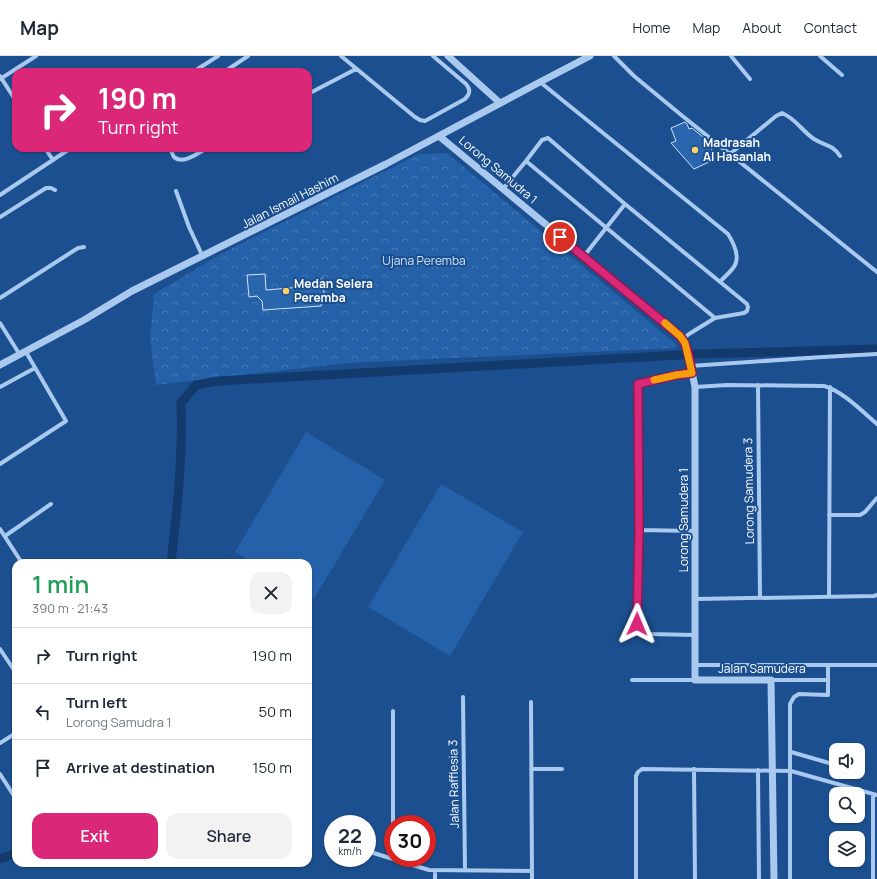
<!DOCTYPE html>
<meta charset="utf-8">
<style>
body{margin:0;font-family:Manrope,sans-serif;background:#f2f2f3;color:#1f2937;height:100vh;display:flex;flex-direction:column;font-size:15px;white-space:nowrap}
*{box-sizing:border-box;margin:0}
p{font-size:13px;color:#747a83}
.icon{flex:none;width:22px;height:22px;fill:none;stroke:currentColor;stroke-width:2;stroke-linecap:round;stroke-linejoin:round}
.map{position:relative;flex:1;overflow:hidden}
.panel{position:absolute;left:12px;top:503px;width:300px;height:308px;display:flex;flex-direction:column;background:#fff;border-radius:12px;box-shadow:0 1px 3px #0004}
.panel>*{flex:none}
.hud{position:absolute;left:12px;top:12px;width:300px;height:84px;border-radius:12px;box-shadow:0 1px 3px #0004;background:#db2777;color:#fff;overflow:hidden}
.tools{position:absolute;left:829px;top:687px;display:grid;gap:8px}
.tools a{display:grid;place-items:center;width:36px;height:36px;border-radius:8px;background:#fff;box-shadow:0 1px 3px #0004;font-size:20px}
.speed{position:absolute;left:324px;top:759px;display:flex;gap:8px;font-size:20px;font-weight:700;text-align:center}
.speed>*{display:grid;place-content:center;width:52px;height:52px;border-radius:50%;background:#fff;box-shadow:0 1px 3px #0004;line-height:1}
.speed small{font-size:10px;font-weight:400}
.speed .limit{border:6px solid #d22;background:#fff;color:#111}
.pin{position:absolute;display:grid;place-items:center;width:34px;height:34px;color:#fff;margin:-17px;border:2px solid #fff;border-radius:50%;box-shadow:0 1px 4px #0007}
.me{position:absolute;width:44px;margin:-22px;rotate:1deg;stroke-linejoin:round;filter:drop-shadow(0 0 3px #0008)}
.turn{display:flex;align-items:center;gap:14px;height:84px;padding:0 20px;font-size:18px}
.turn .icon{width:52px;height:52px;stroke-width:2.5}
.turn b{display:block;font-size:28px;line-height:34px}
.round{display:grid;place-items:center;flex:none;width:42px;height:42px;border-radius:12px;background:#f2f2f3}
.overview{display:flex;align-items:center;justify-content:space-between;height:68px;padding:0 20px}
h1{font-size:24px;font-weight:600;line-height:30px;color:#1e9e55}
.primary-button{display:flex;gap:8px;margin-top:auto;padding:8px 20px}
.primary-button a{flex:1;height:46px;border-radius:12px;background:#db2777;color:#fff;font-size:16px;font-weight:600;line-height:46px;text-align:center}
.primary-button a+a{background:#f2f2f3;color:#1f2937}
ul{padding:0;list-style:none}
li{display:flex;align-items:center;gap:12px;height:56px;padding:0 20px;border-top:1px solid #e0e1e3}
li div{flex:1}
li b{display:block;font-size:15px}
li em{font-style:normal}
header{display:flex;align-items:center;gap:24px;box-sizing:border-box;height:56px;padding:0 20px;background:#fff;border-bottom:1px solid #e0e1e3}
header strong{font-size:19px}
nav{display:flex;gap:22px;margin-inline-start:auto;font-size:14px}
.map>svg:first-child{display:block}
.green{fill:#2461a8}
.park{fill:url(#park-crowns)}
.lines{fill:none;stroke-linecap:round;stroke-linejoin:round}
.canal{stroke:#123a6d;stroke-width:9}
.building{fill:#2a66ad;stroke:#cfe3fa}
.minor{stroke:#a9c9ee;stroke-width:4}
.tertiary{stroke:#a9c9ee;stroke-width:7}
.route-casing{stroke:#8e194d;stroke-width:10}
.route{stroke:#db2777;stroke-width:7}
.slow{stroke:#f59e0b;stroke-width:7}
.poi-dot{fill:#ffd166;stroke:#1b4f8f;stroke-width:1.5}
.labels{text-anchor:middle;stroke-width:4;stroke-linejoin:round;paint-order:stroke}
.poi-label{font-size:12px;font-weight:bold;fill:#fff;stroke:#1b4f8f;text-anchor:start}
.street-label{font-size:12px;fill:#fff;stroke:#1b4f8f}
.park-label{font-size:12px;fill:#cfe3fa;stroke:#1b4f8f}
</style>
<header>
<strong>Map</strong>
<nav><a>Home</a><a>Map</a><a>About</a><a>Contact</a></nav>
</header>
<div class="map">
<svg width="877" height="823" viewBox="0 0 877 823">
<defs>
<pattern id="park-crowns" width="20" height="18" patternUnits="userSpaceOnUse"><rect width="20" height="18" fill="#2461a8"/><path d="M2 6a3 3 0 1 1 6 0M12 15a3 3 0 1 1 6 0" fill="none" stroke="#4579b5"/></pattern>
</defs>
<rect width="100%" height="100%" fill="#1b4f8f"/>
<path class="green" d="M306,376L385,424L314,543L308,540V507H254L235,496Z
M441,428L523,476L450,600L368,551Z"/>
<path class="park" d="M447,97L676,288L677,292L348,307L156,329L150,282L154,238L219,199L419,98Z"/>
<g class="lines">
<path class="canal" d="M171,507C177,454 183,400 181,347L196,329L218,325L697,298L877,293
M0,803L16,797"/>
</g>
<path class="building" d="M685,66L687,68L689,73L692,72L708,85L715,101L709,104V106L694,113L671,87L676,85L671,72Z
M265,218L266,234L314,230V224L323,223L324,237L321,250L263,254L262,245L257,240L249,241L247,219Z"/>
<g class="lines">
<path class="minor" d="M341,0L415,61L420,64L425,65L465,43C470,38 471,34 466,28L433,0
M614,0L634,20L680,58L877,216
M731,0L750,23
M820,0L842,19
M193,16L218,0
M224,16L248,0
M0,20L16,45
M0,23L36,0
M540,26L728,178C733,186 740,199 735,209C732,215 725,220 720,226
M308,38L356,13
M45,92L53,104
M171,92C171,96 172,98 174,101C183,109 198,97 207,92
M730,98L776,60L782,57C795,62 803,76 814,83C825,90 832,88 840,100
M526,105L715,262
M503,133L526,105L542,84L548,82L625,148L747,248L748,251L747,255L744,257L715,262L689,278L683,283
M176,135L189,171L203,201
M0,139L71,92
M0,161L46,132H51L55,134
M584,200L625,148
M0,242L78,192L84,191
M0,267L20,299
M690,310L823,301L877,298
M692,317L676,319L638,328L639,474L637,568C641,573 643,576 649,578L695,579
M758,329L760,542
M0,331L35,312
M695,331L727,329L824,330C841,334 863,356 877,368
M0,408L66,365L26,296
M829,459H860L865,456L877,442
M0,473L22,507
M639,474L695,475
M5,480L51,448
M829,541L830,331
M695,543L874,540L877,539
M0,593L16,617
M695,609H877
M632,624H695
M771,624H828
M463,641L465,814
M531,646L532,823
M0,687L16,677
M791,696L836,709
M531,713H562
M694,713L695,823
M758,714L759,823
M0,718L16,743
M873,738V823
M367,795L429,814L532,815
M393,803V655
M435,814V823
M636,823V720L638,716L642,713L791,715L877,739
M790,823V648L794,641L799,638L828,639V609"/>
<path class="tertiary" d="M448,0L500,47
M439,80L677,277L683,283L687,291L695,331V624H771L774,823
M0,309L84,264L132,235L386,108L540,26L590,0"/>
</g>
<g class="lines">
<g class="route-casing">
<path id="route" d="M560,181L680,280C689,290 689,305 692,317L676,319L638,328L639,474L637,568"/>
</g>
<use href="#route" class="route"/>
<path class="slow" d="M654,324L676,319L692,317L685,287L680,280L665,267"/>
</g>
<g class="poi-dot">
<circle cx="695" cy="94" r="4"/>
<circle cx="286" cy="235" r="4"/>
</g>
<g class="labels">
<g class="poi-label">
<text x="703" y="91">Madrasah<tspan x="703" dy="14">Al Hasaniah</tspan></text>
<text x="294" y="232">Medan Selera<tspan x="294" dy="14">Peremba</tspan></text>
</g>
<g class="street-label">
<text transform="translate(498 114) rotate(40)" y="4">Lorong Samudra 1</text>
<text transform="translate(290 145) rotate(-27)" y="4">Jalan Ismail Hashim</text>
<text transform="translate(749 435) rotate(-91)" y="4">Lorong Samudera 3</text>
<text transform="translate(684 464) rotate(-90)" y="4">Lorong Samudera 1</text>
<text x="762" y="617">Jalan Samudera</text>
<text transform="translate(454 728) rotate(-91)" y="4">Jalan Rafflesia 3</text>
</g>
<g class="park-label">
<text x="424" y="209">Ujana Peremba</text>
</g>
</g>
</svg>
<div class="tools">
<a><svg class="icon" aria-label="sound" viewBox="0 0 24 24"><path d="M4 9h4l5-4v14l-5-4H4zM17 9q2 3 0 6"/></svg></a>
<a><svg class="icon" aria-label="search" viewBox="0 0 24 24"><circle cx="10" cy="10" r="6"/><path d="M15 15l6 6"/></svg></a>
<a><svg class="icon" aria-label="layers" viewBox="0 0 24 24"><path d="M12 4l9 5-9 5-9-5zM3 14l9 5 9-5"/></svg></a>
</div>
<div class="speed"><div>22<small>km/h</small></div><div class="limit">30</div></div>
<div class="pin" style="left:560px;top:181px;background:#d93025"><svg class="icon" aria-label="arrive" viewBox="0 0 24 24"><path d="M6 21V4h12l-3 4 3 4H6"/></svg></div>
<svg class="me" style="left:637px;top:568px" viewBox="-20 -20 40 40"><path d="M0-17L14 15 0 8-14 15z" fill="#db2777" stroke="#fff" stroke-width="4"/></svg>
<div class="hud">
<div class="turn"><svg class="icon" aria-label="right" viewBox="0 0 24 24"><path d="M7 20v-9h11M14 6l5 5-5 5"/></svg><div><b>190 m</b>Turn right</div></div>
</div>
<section class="panel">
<div class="overview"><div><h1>1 min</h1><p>390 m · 21:43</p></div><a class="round"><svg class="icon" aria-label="close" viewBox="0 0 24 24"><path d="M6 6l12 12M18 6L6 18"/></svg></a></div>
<ul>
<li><svg class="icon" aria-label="right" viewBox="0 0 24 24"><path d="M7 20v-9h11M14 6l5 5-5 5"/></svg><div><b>Turn right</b></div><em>190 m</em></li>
<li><svg class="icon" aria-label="left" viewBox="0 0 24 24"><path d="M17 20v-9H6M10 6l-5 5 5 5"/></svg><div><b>Turn left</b><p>Lorong Samudra 1</p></div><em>50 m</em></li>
<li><svg class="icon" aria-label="arrive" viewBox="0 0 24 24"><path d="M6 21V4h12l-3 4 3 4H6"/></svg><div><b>Arrive at destination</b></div><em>150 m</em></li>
</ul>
<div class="primary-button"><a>Exit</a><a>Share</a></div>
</section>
</div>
